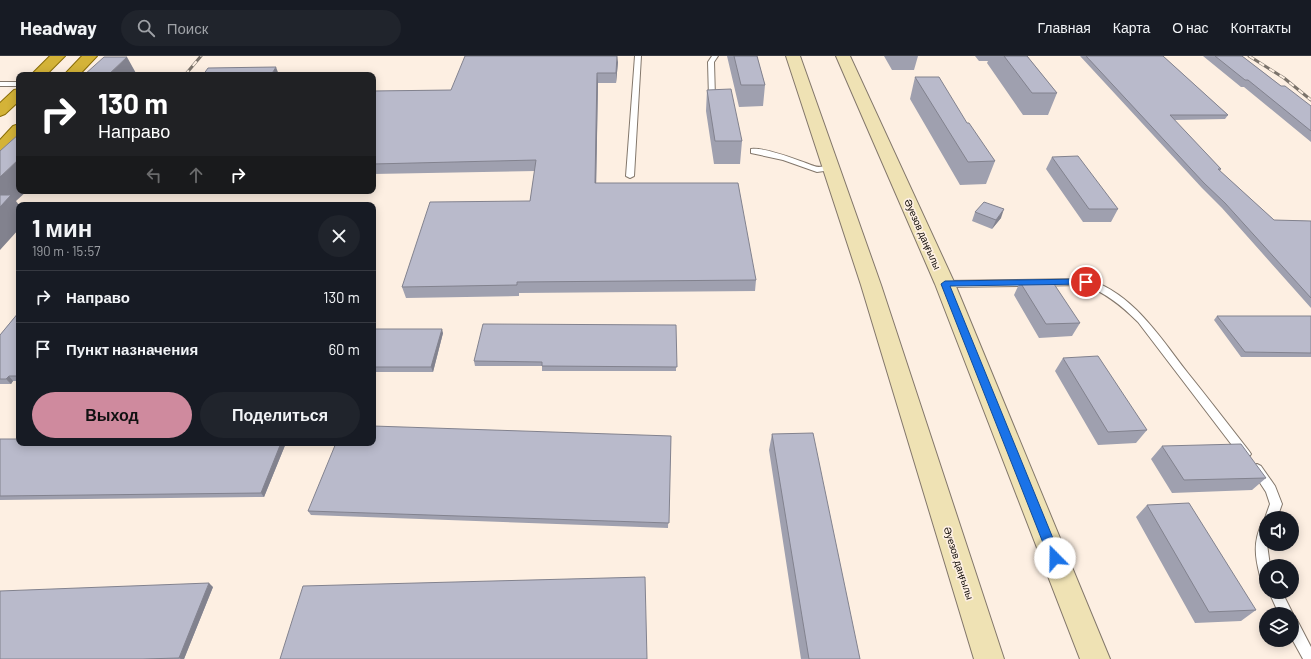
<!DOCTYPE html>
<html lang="ru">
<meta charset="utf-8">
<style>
body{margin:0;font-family:Barlow,sans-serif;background:#20242c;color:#f1f3f6;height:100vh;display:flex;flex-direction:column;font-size:15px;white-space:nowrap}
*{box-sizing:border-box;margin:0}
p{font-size:13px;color:#9ea1a6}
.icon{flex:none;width:22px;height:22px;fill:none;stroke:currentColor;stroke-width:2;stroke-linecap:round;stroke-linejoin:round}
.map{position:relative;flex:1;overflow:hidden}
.side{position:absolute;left:16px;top:146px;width:360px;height:244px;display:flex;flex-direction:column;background:#171b24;border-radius:8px;box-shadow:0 2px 10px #0003}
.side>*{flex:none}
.hud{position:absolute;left:16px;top:16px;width:360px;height:122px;border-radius:8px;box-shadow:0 2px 10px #0003;background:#202124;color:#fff;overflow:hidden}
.buttons{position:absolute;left:1259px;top:455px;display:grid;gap:8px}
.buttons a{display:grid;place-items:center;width:40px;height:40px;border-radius:50%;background:#171b24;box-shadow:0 2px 10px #0003;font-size:20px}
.pin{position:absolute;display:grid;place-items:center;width:34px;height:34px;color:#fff;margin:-17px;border:2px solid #fff;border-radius:50%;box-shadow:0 1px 4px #0007}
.me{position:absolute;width:44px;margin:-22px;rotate:338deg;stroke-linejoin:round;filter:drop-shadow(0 0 3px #0008)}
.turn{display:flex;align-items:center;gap:14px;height:84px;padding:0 16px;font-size:18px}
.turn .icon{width:52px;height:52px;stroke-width:2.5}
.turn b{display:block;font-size:28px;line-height:34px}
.lanes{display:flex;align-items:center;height:38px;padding:0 16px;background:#0003;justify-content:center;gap:20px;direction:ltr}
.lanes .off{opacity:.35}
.round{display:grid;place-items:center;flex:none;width:42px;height:42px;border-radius:21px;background:#20242c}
.head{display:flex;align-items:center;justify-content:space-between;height:68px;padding:0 16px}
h1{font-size:24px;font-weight:700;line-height:30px}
.action{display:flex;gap:8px;margin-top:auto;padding:8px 16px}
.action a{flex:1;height:46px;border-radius:24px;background:#cf8a9e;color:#111;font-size:16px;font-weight:700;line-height:46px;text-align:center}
.action a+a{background:#20242c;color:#f1f3f6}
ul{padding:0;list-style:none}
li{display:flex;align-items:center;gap:12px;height:52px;padding:0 16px;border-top:1px solid #363941}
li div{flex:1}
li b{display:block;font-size:15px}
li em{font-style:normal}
header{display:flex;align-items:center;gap:24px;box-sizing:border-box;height:56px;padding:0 20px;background:#171b24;border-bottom:1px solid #363941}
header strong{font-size:19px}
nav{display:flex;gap:22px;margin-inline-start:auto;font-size:14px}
.search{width:280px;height:36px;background:#20242c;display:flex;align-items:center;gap:10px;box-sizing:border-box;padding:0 14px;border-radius:22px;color:#9ea1a6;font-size:15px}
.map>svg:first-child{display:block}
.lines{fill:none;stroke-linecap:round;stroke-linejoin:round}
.service-casing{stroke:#83776b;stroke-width:2}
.secondary-casing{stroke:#83776b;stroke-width:2}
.trunk-casing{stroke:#896c06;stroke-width:2}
.service{fill:#fff;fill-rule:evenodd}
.secondary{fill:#efe2b4;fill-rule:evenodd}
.trunk{fill:#d4b338;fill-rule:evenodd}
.rail-casing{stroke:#7b736b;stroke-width:3}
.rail{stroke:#fdefe2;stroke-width:2;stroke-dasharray:6;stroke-linecap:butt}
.wall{fill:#9fa0af}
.shaded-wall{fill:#82828e}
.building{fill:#b9bacb;stroke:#82828e}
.route{fill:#1a73e8;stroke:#114b97}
.labels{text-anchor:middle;stroke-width:3.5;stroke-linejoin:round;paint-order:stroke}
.street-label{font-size:10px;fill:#0f0b07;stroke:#fdefe2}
</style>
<header>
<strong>Headway</strong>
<div class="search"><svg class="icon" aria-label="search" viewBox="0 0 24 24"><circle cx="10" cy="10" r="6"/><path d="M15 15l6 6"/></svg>Поиск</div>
<nav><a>Главная</a><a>Карта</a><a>О нас</a><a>Контакты</a></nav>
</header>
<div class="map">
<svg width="1311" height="603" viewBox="0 0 1311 603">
<rect width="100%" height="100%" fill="#fdefe2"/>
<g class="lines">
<g class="service-casing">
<path id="service" d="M635,0H641L634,120L630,122L626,120Z
M712,0H718L714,6L715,42L712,44L709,42L708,6Z
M0,26H19V30H0Z
M751,93C766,91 800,105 814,110C821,113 829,107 835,112L831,114L817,116L783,104L751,97Z
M1086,223C1132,236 1159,280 1187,316C1208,342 1228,368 1249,395L1251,398L1249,401L1245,403L1241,401L1138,266C1122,250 1106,237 1085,229L945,231L940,228L945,225Z
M1257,408L1261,410L1275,430L1282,448L1277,462H1266V464L1265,462L1270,448L1266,436L1251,413L1253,410Z
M1266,466V488H1267L1270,510H1266V526L1261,524L1260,520C1255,501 1253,486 1262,467Z
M1269,536H1282L1293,558L1292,559V558H1279Z
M1292,562L1297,564L1311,591V603H1303L1292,583Z"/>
</g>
<g class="secondary-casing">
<path id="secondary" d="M786,0H800L881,229L1004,603H974L861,229Z
M836,0H850L955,228L1110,603H1080L935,228Z"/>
</g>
<g class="trunk-casing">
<path id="trunk" d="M50,0H65L46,19H31Z
M82,0H97L79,19H64Z
M19,33V45L5,58L0,60V47L14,34Z
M19,68V82L6,96L0,98V84L13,70Z"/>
</g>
<use href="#service" class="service"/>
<use href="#secondary" class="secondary"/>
<use href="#trunk" class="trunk"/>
<g class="rail-casing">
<path id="rail" d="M1249,0L1284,22L1311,44
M185,19L201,0"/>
</g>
<use href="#rail" class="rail"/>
</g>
<path class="wall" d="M727,0H757L765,29L763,50L739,51Z
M884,0H918L914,14H892Z
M975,0H1027L1057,37L1048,59H1023L987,7L988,5H979Z
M1080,0H1163L1228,59L1225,63L1174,64L1221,113L1220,115L1274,164L1311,165V252L1222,152L1202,132Z
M1203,0H1242L1281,30L1311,50V86L1244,31H1241Z
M618,6L616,27H598L596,127L756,224L755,235L519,237V240L406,242L402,231L530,145L535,115L373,118V35L451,34Z
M915,21L967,67L995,105L986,128L960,129L910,43Z
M707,34L742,85L740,108H714L706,55Z
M1052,101L1118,153L1111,166H1083L1046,113Z
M975,156L1001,162L992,173L972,165Z
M1020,226L1080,267L1072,280L1039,282L1014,239Z
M19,256V325H13L11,328H0V279Z
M1217,260H1311V301H1241L1214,264Z
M676,269V315H542V310H475L474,305Z
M373,273L443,277L433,316H373Z
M1063,302L1147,374L1136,387L1098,389L1055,315Z
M772,378L860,603H801L769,394Z
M671,380L668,472L311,459L308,455Z
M0,383L286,387L264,441L0,444Z
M1162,390L1266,422L1252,434L1172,437L1151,403Z
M1147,449L1256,554L1241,565L1195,567L1136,461Z
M213,531L184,603H0Z"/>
<path class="shaded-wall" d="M617,0L618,6L616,27V17Z
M127,1L137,19H108Z
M276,11L279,19H271Z
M597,17L598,27L596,137L595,127Z
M19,103V135H27L16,145L19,149V173L0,194V121Z
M1004,153L1001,162L992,173L996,164Z
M442,273L443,277L433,316L431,311Z
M9,320L13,325L11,328L6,323Z
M281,387H286L264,441L261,437Z
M209,527L213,531L184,603H181L179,602Z"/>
<path class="building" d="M465,0H617L616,17H597L595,127H738L756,224L517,226V229L402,231L430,146L530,145L536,104L373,108V35L451,34Z
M734,0H757L765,29H741Z
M1004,0H1027L1057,37H1032Z
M1086,0H1163L1228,59H1170L1221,113H1218L1274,164L1311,165V242L1225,147L1204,127Z
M1215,0H1242L1281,30H1285L1311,50V75L1248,24H1245Z
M104,1H127L108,19H84Z
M276,11L271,19H203L208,12Z
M915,21H939L967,67H969L995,105L968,106Z
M731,33L742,85H715L707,34Z
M19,78V103L0,121V95Z
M1078,100L1118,153H1089L1052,101Z
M0,139H11L0,151Z
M984,146L1004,153L996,164L975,156Z
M1052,225L1080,267L1046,268L1020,226Z
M19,256V320H9L6,323H0V279Z
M1217,260H1311V297L1245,296Z
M483,268L676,269L677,311L542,310V306L474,305Z
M373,273H442L431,311H373Z
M1098,300L1147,374L1108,376L1063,302Z
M373,370L671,380L669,467L308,455L336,387H373Z
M813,377L860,603H809L772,378Z
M0,383H19V387H281L261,437L0,440Z
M1241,388L1266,422L1184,424L1162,390Z
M1189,447L1256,554L1209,556L1147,449Z
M645,521L647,603H280L303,530Z
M209,527L179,602L143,603H0V535Z"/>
<path class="route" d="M1086,223L1089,224L1090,226L1089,228L950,230L1061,502L1059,506L1055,507L1051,506L1049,502L941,228L945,225Z"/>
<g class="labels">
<g class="street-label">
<text transform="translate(923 178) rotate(66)" y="4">Әуезов даңғылы</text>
<text transform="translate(959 507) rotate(72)" y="4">Әуезов даңғылы</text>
</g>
</g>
</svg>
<div class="buttons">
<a><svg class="icon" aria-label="sound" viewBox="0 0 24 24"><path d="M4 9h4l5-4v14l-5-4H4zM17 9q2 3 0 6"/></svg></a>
<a><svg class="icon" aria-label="search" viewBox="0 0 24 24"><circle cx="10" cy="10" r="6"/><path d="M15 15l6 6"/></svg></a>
<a><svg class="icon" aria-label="layers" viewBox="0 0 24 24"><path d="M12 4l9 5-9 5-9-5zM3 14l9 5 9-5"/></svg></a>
</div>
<div class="pin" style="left:1086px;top:226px;background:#d93025"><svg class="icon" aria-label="arrive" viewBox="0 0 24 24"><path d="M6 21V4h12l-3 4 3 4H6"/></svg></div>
<svg class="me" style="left:1055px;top:502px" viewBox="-20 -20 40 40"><circle r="19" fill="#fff"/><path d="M0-13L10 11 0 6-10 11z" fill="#1a73e8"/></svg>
<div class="hud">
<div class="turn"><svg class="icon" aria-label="right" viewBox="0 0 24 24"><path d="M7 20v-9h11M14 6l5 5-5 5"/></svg><div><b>130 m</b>Направо</div></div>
<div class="lanes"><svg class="icon off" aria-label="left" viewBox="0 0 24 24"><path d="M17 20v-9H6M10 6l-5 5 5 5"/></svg><svg class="icon off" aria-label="ahead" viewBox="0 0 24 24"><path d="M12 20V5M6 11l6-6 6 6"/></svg><svg class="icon" aria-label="right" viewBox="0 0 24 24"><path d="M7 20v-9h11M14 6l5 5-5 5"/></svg></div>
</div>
<section class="side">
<div class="head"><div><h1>1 мин</h1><p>190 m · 15:57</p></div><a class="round"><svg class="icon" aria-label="close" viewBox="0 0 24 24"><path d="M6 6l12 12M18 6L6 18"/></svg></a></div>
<ul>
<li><svg class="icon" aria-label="right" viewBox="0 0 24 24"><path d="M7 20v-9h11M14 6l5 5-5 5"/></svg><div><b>Направо</b></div><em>130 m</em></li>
<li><svg class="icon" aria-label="arrive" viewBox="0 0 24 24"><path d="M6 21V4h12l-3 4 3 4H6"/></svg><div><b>Пункт назначения</b></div><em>60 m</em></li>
</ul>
<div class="action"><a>Выход</a><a>Поделиться</a></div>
</section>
</div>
